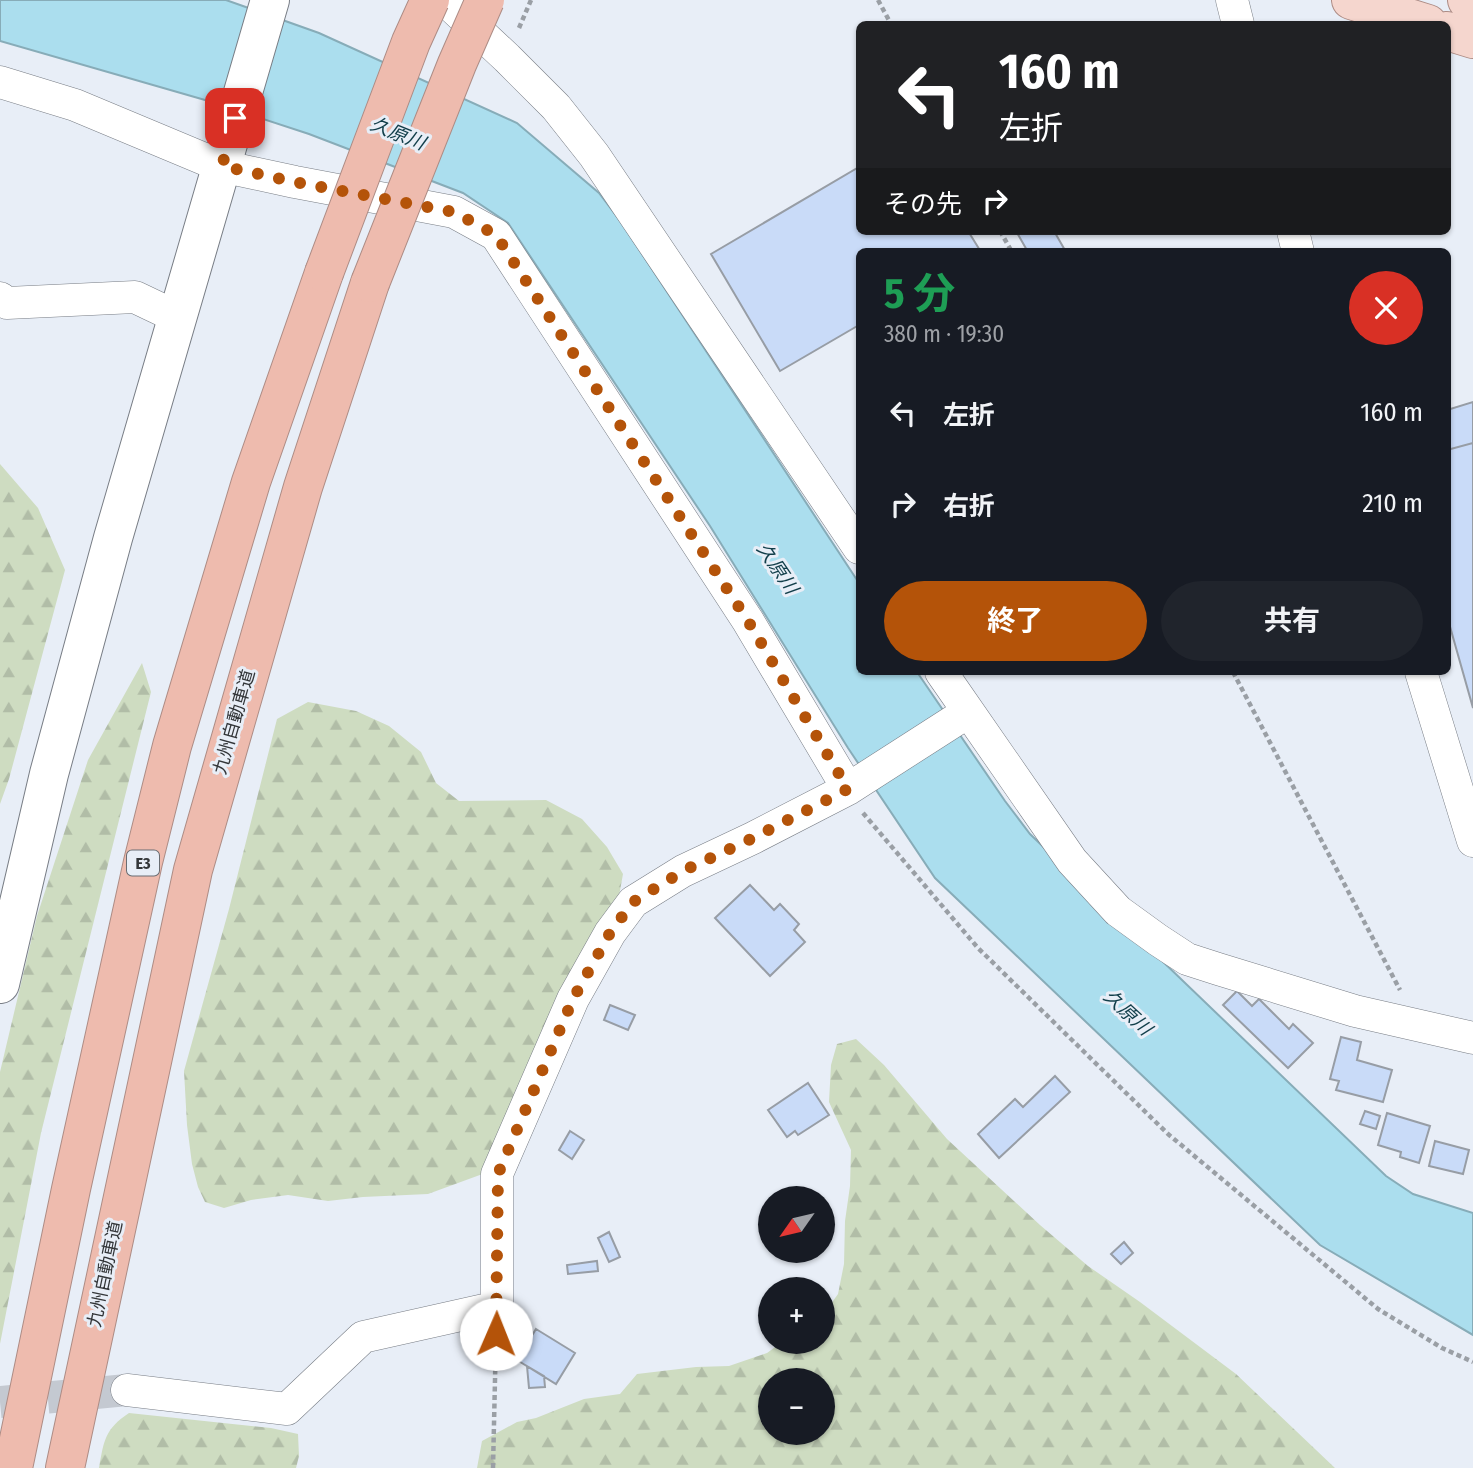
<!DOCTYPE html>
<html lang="ja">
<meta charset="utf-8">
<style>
body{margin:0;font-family:"Fira Sans Condensed","Noto Sans JP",sans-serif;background:#20242c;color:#f1f3f6;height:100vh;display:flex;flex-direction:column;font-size:26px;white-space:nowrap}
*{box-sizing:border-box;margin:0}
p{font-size:23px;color:#9ea1a6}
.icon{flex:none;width:38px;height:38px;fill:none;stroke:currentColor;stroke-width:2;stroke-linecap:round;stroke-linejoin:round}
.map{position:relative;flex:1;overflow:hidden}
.side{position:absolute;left:856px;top:248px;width:595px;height:427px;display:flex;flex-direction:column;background:#171b24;border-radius:10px;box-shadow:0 2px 5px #0004}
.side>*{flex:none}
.top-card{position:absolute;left:856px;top:21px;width:595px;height:214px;border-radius:10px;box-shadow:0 2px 5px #0004;background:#202124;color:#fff;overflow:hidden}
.needle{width:46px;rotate:236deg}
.fabs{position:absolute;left:758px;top:1186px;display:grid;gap:14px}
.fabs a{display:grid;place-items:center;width:77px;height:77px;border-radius:50%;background:#171b24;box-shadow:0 2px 5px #0004;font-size:35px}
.pin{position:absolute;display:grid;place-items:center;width:60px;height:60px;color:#fff;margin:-30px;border-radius:14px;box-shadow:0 4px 10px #0006}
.me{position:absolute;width:77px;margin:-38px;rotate:1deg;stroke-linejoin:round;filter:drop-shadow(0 0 5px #0008)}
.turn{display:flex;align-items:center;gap:24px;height:147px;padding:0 28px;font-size:32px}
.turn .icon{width:91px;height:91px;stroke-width:2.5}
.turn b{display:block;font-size:49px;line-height:60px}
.then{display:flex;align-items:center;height:66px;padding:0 28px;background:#0003;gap:14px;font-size:26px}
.round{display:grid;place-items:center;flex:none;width:74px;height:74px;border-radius:37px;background:#20242c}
.head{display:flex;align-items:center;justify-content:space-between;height:119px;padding:0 28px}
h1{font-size:42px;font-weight:700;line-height:52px;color:#1e9e55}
.action{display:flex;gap:14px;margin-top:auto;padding:14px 28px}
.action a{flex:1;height:80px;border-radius:42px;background:#b45309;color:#fff;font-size:28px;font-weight:700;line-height:80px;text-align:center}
.action a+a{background:#20242c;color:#f1f3f6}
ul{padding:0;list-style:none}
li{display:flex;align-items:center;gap:21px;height:91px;padding:0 28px}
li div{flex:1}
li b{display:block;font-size:26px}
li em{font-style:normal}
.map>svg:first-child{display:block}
.forest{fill:url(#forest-firs);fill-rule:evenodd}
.water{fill:#abdeee;stroke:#87acb8;stroke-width:2}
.building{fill:#c9dbf8;stroke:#979da5;stroke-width:2}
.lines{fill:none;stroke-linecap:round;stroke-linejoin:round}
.street-tunnel{stroke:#c4c9d1;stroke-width:32;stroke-dasharray:32 16;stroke-linecap:butt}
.street-casing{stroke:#787d85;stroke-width:33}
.secondary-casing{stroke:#787d85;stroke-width:40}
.primary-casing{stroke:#ad8c85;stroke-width:40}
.highway-casing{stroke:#ad8c85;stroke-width:40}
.path{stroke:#9a9fa5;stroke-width:4.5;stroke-dasharray:5 3.5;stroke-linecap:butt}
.street{stroke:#fff;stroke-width:32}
.secondary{stroke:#fff;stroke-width:38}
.primary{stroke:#f5d6ce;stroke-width:38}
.highway{stroke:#eebbae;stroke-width:38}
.highway-bridge-casing{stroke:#ad8c85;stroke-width:40;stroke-linecap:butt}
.highway-bridge{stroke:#eebbae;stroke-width:38}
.route{stroke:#b45309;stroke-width:12;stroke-dasharray:0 21.6}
.labels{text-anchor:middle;stroke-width:6;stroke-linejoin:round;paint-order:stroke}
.shield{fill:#e8eef7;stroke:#696d72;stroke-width:2}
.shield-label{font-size:16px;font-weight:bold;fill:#333639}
.street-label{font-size:18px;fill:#333639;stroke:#e8eef7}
.water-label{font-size:19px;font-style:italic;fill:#113e4a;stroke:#e8eef7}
</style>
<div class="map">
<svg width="1473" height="1468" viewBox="0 0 1473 1468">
<defs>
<pattern id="forest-firs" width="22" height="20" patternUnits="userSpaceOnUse" patternTransform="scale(1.75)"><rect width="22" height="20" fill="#cedcc1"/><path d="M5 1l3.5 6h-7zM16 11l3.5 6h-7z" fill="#b1bda7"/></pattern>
</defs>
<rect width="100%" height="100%" fill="#e8eef7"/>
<path class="forest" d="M0,464L38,508L65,570L9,779L0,804Z
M142,663L151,692L41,1133L0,1344V1072L37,916L88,760Z
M308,702L356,711L389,726L421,752L436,783L459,801L546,800L582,819L607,847L623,874L619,896L488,1172L428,1194L363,1197L328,1201L288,1195L251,1200L224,1208L205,1202L198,1187L192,1164L187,1125L184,1071L229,909L277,719Z
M856,1039L884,1065L947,1139L1040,1225L1088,1266L1140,1302L1236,1374L1335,1468H477L482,1441L517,1422L536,1418L584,1399L620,1394L637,1374L696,1367L729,1366L767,1353L782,1342H822L823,1315L838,1294L844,1264L845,1221L850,1186L851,1150L829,1102L831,1065L837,1044ZM770,1381H822V1433H770Z
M129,1413L271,1428L298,1434L299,1456L296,1468H99C104,1440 105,1429 129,1413Z"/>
<path class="water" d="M0,0H226L319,33L517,123L599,193L621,222L859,583V672H917L1005,801L1030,834L1386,1176L1413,1194L1473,1213V1335L1320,1245L935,878L848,748L710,526L508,223L463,193L309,134L205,100L0,41Z"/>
<path class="building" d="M859,167V231H968L981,252H859V325L780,371L711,254Z
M1016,231H1054L1066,252H1028Z
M1473,402V443L1447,450V410Z
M1473,443V708L1447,616V450Z
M750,885L774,910L780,904L799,924L794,930L805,942L770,976L715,918Z
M1237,991L1252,1006L1259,999L1289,1029L1293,1024L1313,1043L1288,1068L1223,1005Z
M610,1005L635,1015L628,1030L604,1020Z
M1341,1037L1361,1042L1357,1060L1392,1070L1383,1102L1336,1090L1339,1081L1330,1079Z
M1055,1076L1070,1092L999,1158L978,1134L1015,1099L1023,1107Z
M808,1083L829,1115L798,1135L795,1131L787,1137L768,1110Z
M1365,1111L1380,1116L1376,1129L1360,1124Z
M1387,1113L1430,1126L1419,1163L1400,1157L1401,1152L1378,1145Z
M570,1131L584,1140L572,1159L559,1150Z
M1435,1141L1469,1150L1463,1174L1429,1166Z
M609,1232L620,1257L609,1262L598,1238Z
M1124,1242L1133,1253L1121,1264L1111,1254Z
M597,1261L598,1271L568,1274L567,1265Z
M536,1329L575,1353L556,1384L517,1360Z
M527,1366L544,1376L545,1387L529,1388Z"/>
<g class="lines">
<path class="street-tunnel" d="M0,1402L127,1390"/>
<g class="street-casing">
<path id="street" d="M445,0L507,58L556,107L594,155L859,548
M1232,0L1238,24
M0,82L75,105L221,166L295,182L454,212L496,235L748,621L848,789
M1293,231L1298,252
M0,298L7,303L135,297L177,317
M941,672L1072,861L1118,911L1158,940L1187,959L1218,969L1355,1011L1473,1038
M1421,672L1473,841
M127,1390L287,1409L363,1337L497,1307V1174L573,999L610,933L633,902L683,871L753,838L848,789L968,712"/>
</g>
<g class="secondary-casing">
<path id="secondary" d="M0,984L49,774L113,538L270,0"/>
</g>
<g class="primary-casing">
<path id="primary" d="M1351,0L1428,24
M1467,0L1473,2
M1447,31L1473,39"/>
</g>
<g class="highway-casing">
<path id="highway" d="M13,1468L71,1189L143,862L172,746L251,482L324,273
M65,1468L193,870L303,487L370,283"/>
</g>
<path class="path" d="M878,0L891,24
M519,28L531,0
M1000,231L1012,252
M1233,672L1400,990
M863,813L978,948L1168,1134L1378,1309L1442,1348L1473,1362
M493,1468L496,1336"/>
<use href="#street" class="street"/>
<use href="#secondary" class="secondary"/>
<use href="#primary" class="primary"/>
<use href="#highway" class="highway"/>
<g class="highway-bridge-casing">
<path id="highway-bridge" d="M324,273L411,42L430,0
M370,283L457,64L485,0"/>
</g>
<use href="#highway-bridge" class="highway-bridge"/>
</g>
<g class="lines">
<path class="route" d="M235,118L222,166L295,182L454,212L496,235L748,621L848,789L753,838L683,871L633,902L610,933L573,999L498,1174L496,1334"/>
</g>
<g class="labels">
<rect class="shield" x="127" y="850.5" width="32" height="25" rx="5"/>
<g class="shield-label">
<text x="143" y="869">E3</text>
</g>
<g class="street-label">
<text transform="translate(234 722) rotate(-74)" y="6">九州自動車道</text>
<text transform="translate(105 1274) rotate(-78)" y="6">九州自動車道</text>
</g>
<g class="water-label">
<text transform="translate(398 133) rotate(22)" y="7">久原川</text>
<text transform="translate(778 568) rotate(56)" y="7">久原川</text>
<text transform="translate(1128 1012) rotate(43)" y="7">久原川</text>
</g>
</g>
</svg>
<div class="fabs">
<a><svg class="needle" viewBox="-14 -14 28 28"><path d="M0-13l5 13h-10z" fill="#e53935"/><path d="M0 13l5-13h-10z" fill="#9ea1a6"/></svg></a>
<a>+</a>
<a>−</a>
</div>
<div class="pin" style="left:235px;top:118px;background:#d93025"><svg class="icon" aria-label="arrive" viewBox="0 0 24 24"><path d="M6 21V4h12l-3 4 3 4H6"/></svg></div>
<svg class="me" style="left:496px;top:1334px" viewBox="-20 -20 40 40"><circle r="19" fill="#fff"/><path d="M0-13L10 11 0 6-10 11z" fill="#b45309"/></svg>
<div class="top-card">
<div class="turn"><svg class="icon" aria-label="left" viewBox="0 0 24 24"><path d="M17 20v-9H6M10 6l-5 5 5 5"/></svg><div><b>160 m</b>左折</div></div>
<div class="then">その先<svg class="icon" aria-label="right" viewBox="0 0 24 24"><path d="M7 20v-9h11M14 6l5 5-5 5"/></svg></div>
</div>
<section class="side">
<div class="head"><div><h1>5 分</h1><p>380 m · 19:30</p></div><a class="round" style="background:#d93025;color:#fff"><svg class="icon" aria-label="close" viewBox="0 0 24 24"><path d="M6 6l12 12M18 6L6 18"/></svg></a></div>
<ul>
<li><svg class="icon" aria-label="left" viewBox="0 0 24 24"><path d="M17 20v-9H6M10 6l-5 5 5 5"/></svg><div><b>左折</b></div><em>160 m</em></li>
<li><svg class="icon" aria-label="right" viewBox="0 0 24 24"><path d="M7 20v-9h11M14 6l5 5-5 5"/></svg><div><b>右折</b></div><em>210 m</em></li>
</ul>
<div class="action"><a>終了</a><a>共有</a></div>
</section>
</div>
